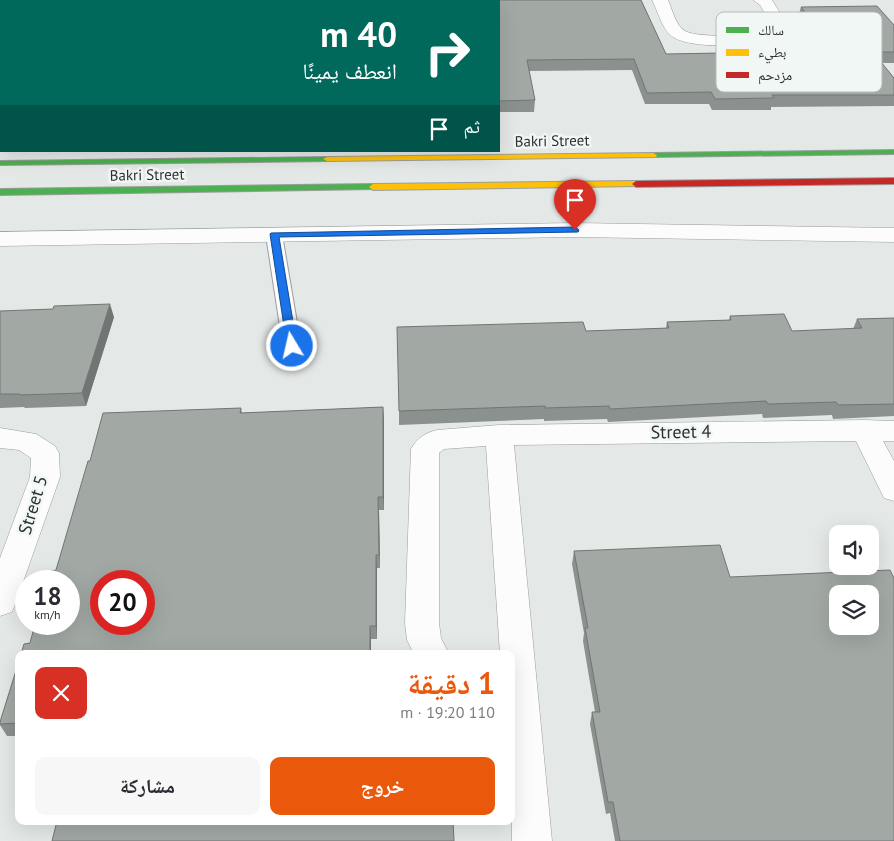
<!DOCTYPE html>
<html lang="ar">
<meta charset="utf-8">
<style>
body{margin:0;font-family:"PT Sans","Noto Naskh Arabic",sans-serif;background:#f7f7f7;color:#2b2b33;direction:rtl;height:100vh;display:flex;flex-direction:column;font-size:19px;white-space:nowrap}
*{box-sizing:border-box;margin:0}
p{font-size:16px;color:#7c7c81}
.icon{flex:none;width:28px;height:28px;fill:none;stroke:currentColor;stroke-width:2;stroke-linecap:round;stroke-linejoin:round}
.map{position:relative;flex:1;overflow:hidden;direction:ltr}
.side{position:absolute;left:15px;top:650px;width:500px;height:175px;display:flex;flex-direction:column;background:#fff;border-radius:10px;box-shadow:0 5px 20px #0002;direction:rtl}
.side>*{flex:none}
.hud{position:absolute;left:0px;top:0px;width:500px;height:152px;box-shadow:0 5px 20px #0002;direction:rtl;background:#00695c;color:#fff;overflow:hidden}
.fabs{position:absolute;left:829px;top:525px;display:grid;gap:10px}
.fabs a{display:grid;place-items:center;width:50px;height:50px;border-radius:10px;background:#fff;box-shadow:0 5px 20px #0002;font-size:25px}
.speed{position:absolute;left:15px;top:570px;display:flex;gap:10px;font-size:25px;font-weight:700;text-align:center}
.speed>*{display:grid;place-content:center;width:65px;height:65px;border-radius:50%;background:#fff;box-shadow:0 5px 20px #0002;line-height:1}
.speed small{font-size:12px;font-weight:400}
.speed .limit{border:8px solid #d22;background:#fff;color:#111}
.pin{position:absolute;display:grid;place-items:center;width:42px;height:42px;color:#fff;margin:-51px -21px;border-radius:50% 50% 50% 0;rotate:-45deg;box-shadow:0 0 5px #0007}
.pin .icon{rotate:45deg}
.me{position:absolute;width:55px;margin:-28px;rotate:351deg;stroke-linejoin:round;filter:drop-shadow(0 0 4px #0008)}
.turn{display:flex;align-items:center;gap:18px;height:105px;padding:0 20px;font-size:22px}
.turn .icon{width:65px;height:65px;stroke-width:2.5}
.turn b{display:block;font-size:35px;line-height:42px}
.then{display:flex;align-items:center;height:48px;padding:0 20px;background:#0003;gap:10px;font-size:19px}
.round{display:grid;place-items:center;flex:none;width:52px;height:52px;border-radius:10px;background:#f7f7f7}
.overview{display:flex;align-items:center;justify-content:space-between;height:85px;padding:0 20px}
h1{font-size:30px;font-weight:800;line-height:38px;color:#ea580c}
.primary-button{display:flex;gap:10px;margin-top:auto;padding:10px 20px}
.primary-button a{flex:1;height:58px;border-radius:10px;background:#ea580c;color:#fff;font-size:20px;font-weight:800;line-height:58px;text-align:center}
.primary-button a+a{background:#f7f7f7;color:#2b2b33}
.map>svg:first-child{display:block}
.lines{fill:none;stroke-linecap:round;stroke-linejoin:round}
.lane-casing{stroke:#9b9d9d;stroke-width:2}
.street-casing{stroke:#9b9d9d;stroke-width:1}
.fast-casing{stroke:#9b9d9d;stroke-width:2}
.slow-casing{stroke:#9b9d9d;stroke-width:2}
.jam-casing{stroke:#9b9d9d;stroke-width:2}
.lane{fill:#fbfcfb;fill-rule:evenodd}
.street{fill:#fbfcfb;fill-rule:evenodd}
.fast{fill:#4caf50;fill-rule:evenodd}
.slow{fill:#ffc107;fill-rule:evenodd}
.jam{fill:#c62828;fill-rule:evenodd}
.wall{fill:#8b918e}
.shaded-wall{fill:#717674}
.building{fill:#a2a9a5;stroke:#717674;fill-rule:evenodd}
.route{fill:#1a73e8;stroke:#114b97}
.labels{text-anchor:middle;stroke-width:5;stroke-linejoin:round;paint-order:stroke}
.far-street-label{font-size:15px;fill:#2e302f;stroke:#f1f7f5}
.street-label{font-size:18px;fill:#2e302f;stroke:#f1f7f5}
.key{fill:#f1f7f5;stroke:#b6bbba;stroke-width:1}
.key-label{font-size:14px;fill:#2e302f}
</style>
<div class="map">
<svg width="894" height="841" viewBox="0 0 894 841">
<rect width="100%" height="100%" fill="#e4e8e7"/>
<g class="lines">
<g class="lane-casing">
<path id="lane" d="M274,230L280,232L282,235L301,346L299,350L292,352L285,350L283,346L266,235L268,232Z"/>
</g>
<g class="street-casing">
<path id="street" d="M139,0H155V1H140Z
M441,0H457V1H442Z
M652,0H668C672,9 676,26 685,31C700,39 758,35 776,32L760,5L753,0H772L792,32L789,38C764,45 695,51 673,37C662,30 658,11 652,0Z
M575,223L894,228V242L575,237L0,246V232Z
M864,420L894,421V441H883L894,461V501L884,498L856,441L514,445L552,841H512L511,654H500L486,446L444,449L439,453V623L441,638L449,654H414L407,640L405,623L411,449C417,438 425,433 437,430L499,425Z
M0,428L36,434L55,446L59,453L60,477L16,602L12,612L0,616V558L30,477L31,458L19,450L0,448Z"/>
</g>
<g class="fast-casing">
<path id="fast" d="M894,150V154L653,157L649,155L653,153Z
M327,157H330V161L0,165V161Z
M373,184L377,187L376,189L0,195V189Z"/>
</g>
<g class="slow-casing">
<path id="slow" d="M653,153L657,155L656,157L327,161L323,159L327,157Z
M636,181L639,182V186L373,190L369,187L373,184Z"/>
</g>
<g class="jam-casing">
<path id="jam" d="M894,178V184L636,187L632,184L636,181Z"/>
</g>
<use href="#lane" class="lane"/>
<use href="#street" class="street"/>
<use href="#fast" class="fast"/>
<use href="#slow" class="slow"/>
<use href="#jam" class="jam"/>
</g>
<path class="wall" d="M0,0H31L30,1H1V38H0Z
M484,0H641L666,54L823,51L798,17L801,7L894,25V63H881L894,78V106L771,107V110H712L709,104H645L632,70L529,71L535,100L534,112H499V1H484Z
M0,44H1V101H0Z
M0,311L114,317L86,406L25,408L24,407L0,408Z
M730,316L792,331L853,329L857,319L894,318V416L833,419L832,415L763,418L762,414L608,422L607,419L544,421V419L399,425V411L586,331L666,328L667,322L729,320Z
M383,407L384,421V510H379L380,568H377V639H371V654H21L30,643L56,570L90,461L241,408L242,413Z
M574,551L730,577L894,841H615L610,813L606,814L590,724L592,712H595L583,641L584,633L572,564Z
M19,661V736H7L0,725V722Z"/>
<path class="shaded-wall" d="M20,0H31L30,1H20Z
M110,304L114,317L86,406L82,393Z
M383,407L384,421V510L383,497Z
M378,497L379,510L380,568L379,555Z
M376,555L377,568V639L376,626Z
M370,626L371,639V654H370Z"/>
<path class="building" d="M0,0H20V1H1V26L0,28Z
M168,0H329L328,1H168Z
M485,0H641L666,54L834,51L801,7L877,6L894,25V52H873L894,78V95H772L774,98L715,99L711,92L647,93L634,59L527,60L535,100L499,101V1H485Z
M0,44H1V90H0Z
M110,304L82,393L20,395V394H0V311L53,309L54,306Z
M784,314L792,331L862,328L857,319L894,318V404L838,405L836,402L768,404L766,401L610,409L609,406L545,408V406L399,411L397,327L583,322L586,331L669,328L667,322L731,320L730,316Z
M383,407V497H378L379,555H376V626H370V654H21L24,644L30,643L35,624H69V581H48L51,571L56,570L88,461H90L103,413L241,408L240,413ZM101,581H144V624H101Z
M720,545L730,577L890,570L894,578V841H620L613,802H608L592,712H600L585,628H588L574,551ZM838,594H870V626H838Z
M19,661V723L0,724V722Z
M57,821H453L454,841H52Z"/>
<path class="route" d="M575,227L579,230L578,232L279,237L297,346L292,349L287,346L270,234L271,233Z"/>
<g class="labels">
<g class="far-street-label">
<text transform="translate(552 141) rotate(-1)" y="5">Bakri Street</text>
<text transform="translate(147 175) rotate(-1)" y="5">Bakri Street</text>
</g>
<g class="street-label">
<text transform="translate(681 432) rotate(-1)" y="6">Street 4</text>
<text transform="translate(33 505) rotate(-73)" y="6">Street 5</text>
</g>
</g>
<rect x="716" y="12" width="166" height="80" rx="8" class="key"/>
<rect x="726" y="27" width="23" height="6" fill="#4caf50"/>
<rect x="726" y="49" width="23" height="7" fill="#ffc107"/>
<rect x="726" y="72" width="23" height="6" fill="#c62828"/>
<g class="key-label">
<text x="758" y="35">سالك</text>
<text x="758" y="57">بطيء</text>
<text x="758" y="80">مزدحم</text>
</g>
</svg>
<div class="fabs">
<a><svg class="icon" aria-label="sound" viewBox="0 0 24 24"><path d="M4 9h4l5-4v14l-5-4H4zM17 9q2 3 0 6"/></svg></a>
<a><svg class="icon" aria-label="layers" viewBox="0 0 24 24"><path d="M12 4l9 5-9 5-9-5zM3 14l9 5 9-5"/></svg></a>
</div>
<div class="speed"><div>18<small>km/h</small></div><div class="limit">20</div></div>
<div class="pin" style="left:575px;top:230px;background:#d93025"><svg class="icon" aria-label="arrive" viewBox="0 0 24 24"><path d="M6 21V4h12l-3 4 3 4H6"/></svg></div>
<svg class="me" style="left:292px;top:346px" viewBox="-20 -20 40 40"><circle r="17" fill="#1a73e8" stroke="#fff" stroke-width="3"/><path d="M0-11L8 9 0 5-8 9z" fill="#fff"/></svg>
<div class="hud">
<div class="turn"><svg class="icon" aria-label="right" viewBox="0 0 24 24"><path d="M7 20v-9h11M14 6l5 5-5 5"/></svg><div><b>40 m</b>انعطف يمينًا</div></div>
<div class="then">ثم<svg class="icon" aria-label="arrive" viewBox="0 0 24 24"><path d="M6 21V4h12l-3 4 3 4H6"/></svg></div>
</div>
<section class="side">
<div class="overview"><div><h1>1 دقيقة</h1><p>110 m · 19:20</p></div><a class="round" style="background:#d93025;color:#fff"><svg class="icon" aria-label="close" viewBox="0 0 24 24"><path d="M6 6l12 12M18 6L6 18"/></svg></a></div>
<div class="primary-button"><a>خروج</a><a>مشاركة</a></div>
</section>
</div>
